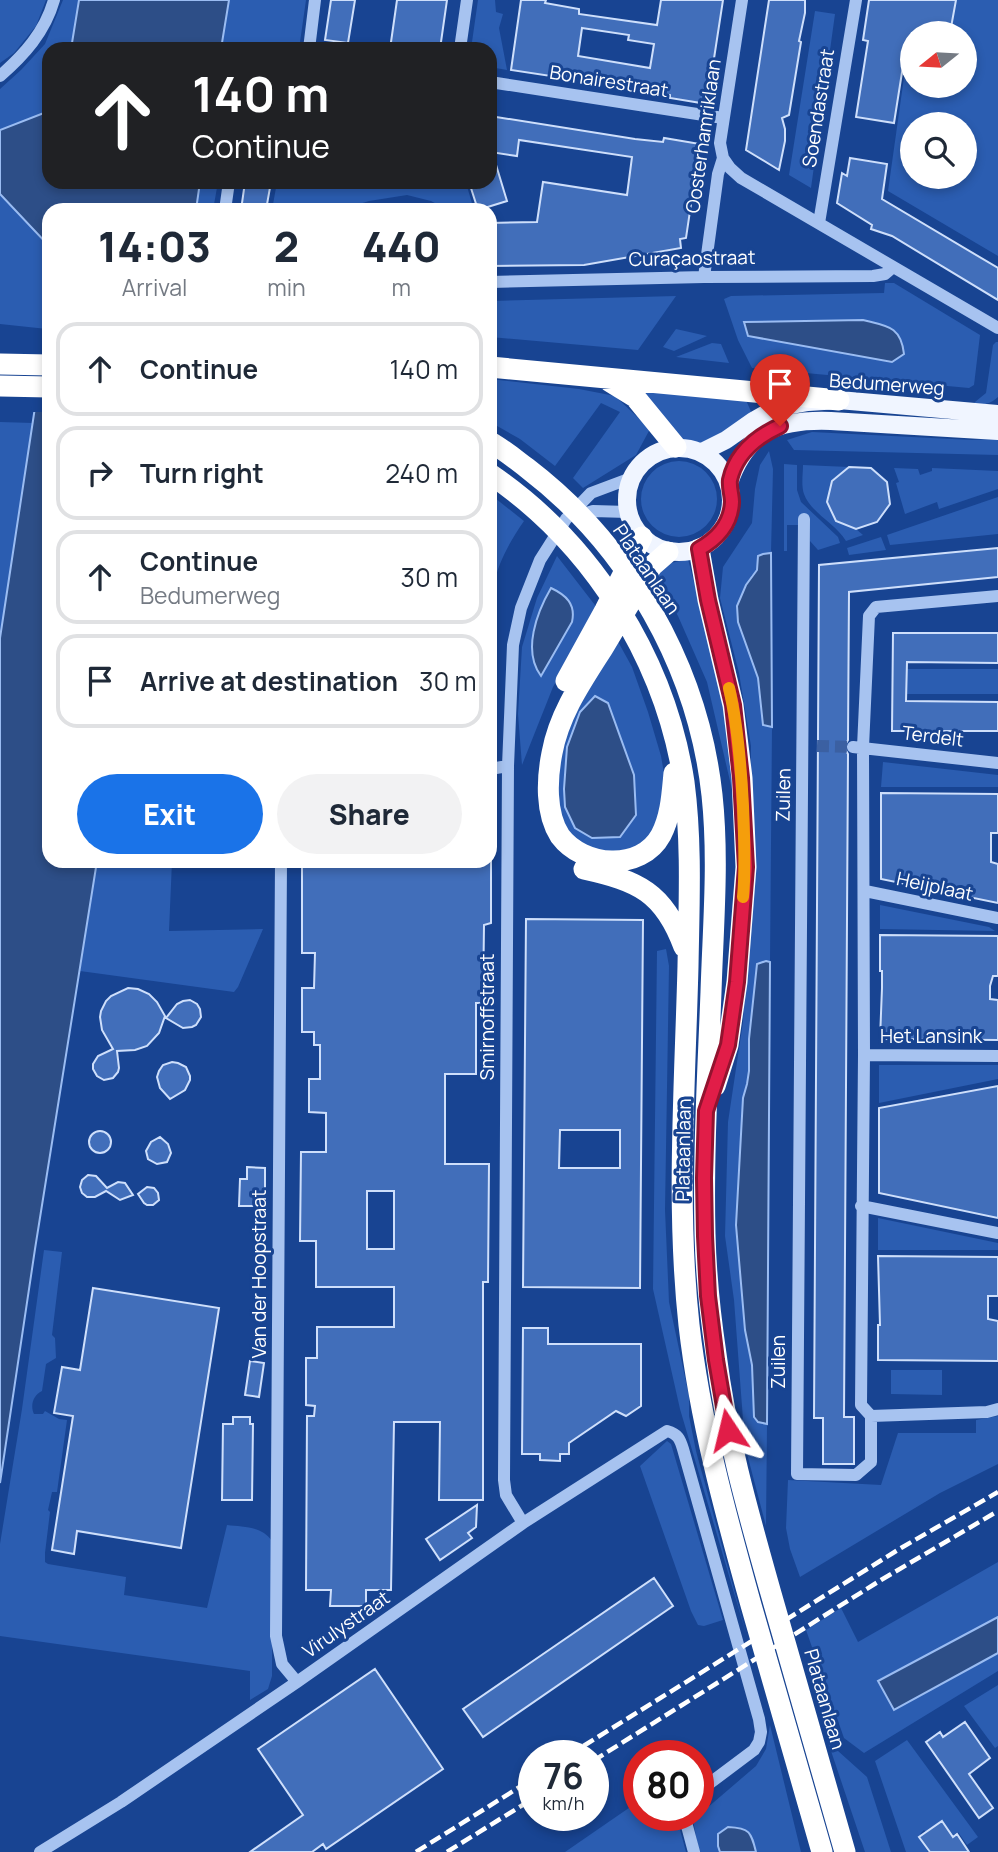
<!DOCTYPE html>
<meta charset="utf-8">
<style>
body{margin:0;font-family:Manrope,sans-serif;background:#f2f2f3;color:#1f2937;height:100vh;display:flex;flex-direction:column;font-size:26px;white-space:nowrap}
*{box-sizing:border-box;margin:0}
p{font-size:23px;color:#747a83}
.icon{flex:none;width:38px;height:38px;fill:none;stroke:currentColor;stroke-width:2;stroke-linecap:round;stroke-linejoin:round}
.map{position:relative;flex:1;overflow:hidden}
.sheet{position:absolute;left:42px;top:203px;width:455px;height:665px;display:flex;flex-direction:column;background:#fff;border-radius:21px;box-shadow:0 4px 10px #0003}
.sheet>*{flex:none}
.guide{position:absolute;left:42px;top:42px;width:455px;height:147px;border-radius:21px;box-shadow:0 4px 10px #0003;background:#202124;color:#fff;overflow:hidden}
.needle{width:46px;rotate:252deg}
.fabs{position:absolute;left:900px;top:21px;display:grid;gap:14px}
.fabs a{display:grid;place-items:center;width:77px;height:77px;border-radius:50%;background:#fff;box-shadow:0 4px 10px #0003;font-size:35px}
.speed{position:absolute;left:518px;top:1740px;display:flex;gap:14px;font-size:35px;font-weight:700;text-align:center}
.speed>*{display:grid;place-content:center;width:91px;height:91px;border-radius:50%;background:#fff;box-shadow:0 4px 10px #0003;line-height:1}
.speed small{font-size:18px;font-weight:400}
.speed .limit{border:10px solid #d22;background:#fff;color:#111}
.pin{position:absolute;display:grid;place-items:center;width:60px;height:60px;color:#fff;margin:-72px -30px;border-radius:50% 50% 50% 0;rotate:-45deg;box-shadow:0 0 7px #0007}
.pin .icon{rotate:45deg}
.me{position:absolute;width:77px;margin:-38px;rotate:350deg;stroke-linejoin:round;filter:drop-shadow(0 0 5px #0008)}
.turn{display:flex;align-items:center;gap:24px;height:147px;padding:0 35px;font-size:32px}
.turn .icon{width:91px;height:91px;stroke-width:2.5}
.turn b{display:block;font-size:49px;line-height:60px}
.eta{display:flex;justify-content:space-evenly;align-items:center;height:119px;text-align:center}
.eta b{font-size:42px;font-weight:800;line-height:49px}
.primary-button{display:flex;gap:14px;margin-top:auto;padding:14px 35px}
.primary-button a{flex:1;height:80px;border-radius:42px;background:#1a73e8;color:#fff;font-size:28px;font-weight:800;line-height:80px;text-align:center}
.primary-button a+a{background:#f2f2f3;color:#1f2937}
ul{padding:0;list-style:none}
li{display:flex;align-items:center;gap:21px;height:94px;margin:0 14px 10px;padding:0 21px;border:4px solid #e0e1e3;border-radius:21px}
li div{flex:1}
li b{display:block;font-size:26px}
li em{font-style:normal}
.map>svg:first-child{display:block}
.green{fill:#2b5db1;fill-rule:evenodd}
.water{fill:#2d4e87;stroke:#9abcf2;stroke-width:2}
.pier{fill:#184492}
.building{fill:#416eba;stroke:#cedffb;stroke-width:2;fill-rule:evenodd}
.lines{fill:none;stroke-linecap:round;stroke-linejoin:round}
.minor-tunnel{stroke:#3b60a2;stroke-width:12;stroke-dasharray:12 6;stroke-linecap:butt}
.minor{stroke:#a7c3f0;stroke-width:12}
.major{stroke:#f0f5ff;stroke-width:18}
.highway{stroke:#fff;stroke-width:21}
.rail{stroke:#fff;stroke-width:4.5;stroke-dasharray:12 5;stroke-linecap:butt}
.route-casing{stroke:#92132f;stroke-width:18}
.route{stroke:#e11d48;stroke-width:12}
.slow{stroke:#f59e0b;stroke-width:12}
.labels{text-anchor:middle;stroke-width:6;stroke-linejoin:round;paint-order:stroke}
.street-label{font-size:19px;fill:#fff;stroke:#184492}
</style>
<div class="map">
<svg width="998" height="1852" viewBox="0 0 998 1852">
<rect width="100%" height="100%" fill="#184492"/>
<path class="green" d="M0,0H46L36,26L14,53L0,63Z
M63,0H79L71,49H49V111L0,130V89L21,70L45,44Z
M229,0H306L299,49H221Z
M478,0H495L496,12L503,14L499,28L507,70L490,67V49H471Z
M926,0H998V256L888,191L908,49L912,50V86H964V33H921ZM912,124H964V177H912Z
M815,11L835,14L811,188L789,175Z
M200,182H218L213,210H196Z
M277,182L466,183L474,210H448L431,201L407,195L369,201L340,210H272Z
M0,194L49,246V315L47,329L0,324Z
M885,283H894L980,335L974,385L969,388L752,368L738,340L724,299L731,296L884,293Z
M676,296L638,350L490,337V301Z
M676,329L707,336L674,351L663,347Z
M996,342H998V397C991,404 982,405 973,406L975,402L986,393L993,345Z
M712,343L721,344L729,363L676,357Z
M490,379L579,389L615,396L650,429L636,455L583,488L573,478L620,412L601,403L555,466L520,439L490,422Z
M635,388L745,398L753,416L701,444L681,439Z
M0,422L33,423L0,638Z
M812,432L972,440L998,439V455L794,450L787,440Z
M769,451L773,469L771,553L763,554L757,571L751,576L763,725L772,727L770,962L766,961L757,964L749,1039V1071L747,1084L743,1098L736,1225L745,1330L762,1424H767L766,1526L745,1446L734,1300L725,1236L728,1122L743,1022L751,884V746L739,673L720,598L723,567L752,523L755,489L760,465Z
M641 499a38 38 0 1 1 76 0a38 38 0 1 1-76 0Z
M784,464L797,465V490L801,502L838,537L840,543L818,550L810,541V516L800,515V525H787V551H784Z
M803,465L849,467L832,481L827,502L837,521L856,529L863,535L846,541C836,524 810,512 804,494C801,485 803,474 803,465Z
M894,468L918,469L920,475L932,471V468L998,471V489L939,509L937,502L905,514L896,483L899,482Z
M490,494L524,521C510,541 498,563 493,587L490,586Z
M998,497V534L890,545L887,535Z
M881,537L886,550L849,555L847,548Z
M557,556L598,609L553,687L522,765L518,714L522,647L537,598Z
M688,559L713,656L725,719L736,807L707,682L678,616L654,575L663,565Z
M616,638L632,667L648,712L661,756L666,785L661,818L649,838L636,850L615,855L575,842L561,824L555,796L561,742ZM608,704L634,775L636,815L565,807L564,789L567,747Z
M907,669H998V694H907Z
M883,762L998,775V787H881Z
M97,861H172L169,931L263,929L238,987L234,992L80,971Z
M880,905L989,927L995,931L880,929Z
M666,949L669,966L665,1210L669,1302L689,1396V1416L696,1451L747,1637L680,1409L653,1289L657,951Z
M879,1065H998V1079L879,1103Z
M878,1218L998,1243V1250H878Z
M44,1250L62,1252L52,1335L55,1338L56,1358L46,1364L42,1391C33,1395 30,1406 34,1414H43L45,1411L59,1419L67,1420L57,1492H52L48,1510L50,1512L45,1553V1562L48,1564L126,1577L124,1595L207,1608L227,1525C243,1527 262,1526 272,1541V1676L268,1689L250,1700V1671L0,1636V1544L22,1409Z
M891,1370H942V1395L891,1394Z
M998,1416V1464L940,1493L800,1577L790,1549L786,1528L788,1480L881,1485L898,1433H976V1420Z
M667,1441L671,1444L723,1620L704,1626L698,1625L691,1611L640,1466Z
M998,1562V1617L878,1682L894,1710L998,1653V1671L864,1753L844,1738L806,1630L841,1608L858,1642Z
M998,1685V1746L995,1748L964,1706Z
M770,1725L801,1852H756L751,1834L718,1846L720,1852H699L693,1820L756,1766L766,1749Z
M907,1740L978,1837L967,1845L958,1832L953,1835L942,1820L926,1832L924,1830L920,1834L921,1835L919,1837L928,1852H906L875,1761Z
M828,1742L867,1777L891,1852H865Z
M639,1801V1815H676L686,1852H565Z"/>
<path class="water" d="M79,0H229L221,49H71Z
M49,111V182H200L196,210H49V246L0,194V130Z
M49,315V861H97L35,1249L0,1483V638Z
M863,320C887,326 901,326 904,354L892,362L748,336L744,322Z
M771,553L772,727L763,725L758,678L738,622L737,606L746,585L757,570L758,556L763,554Z
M551,588C566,595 576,604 572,622L541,676C522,651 537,612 551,588Z
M595,696L608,703L634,775L636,815L620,837L592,838L575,828L565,807L564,789L567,747L580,712Z
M766,961L770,962L767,1424L758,1422L754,1417L752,1365L745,1330L736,1225L743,1098L747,1084L749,1071V1039L757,964Z
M998,1617V1653L894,1710L878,1681Z
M728,1827C750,1828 751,1832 756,1852H720L718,1846V1834Z"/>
<path class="pier" d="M44,324H49V412H31Z"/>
<path class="building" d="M331,0H355L348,43L325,40Z
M397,0H447L440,49H390Z
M521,0H546L545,3L579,9V14L657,25L661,0H723L707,104L670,98V95L643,90L511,70ZM582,28L629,35L628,40L654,44L650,68L578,56Z
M769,0H805V13L799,41L801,42L789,115L782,118L785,129V141L779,170L746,150Z
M869,0H956L950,33H912V48L906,47L894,123L856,117L868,41L863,40Z
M490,116L635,139L663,142L664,138L700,144L686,238L680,239L681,248L584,265L490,266V223L537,222L543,182L627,195L632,157L519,140L517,156L490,152Z
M490,155H493L507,201L478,210L470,185L480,182H490Z
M850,158L887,164L882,199L998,268V300L892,236L871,229L872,225L837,203L842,173L847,176Z
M245,182H271L266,210H241Z
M849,467L871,468L887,482L890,504L877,522L856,529L836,521L827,502L832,481Z
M998,548V577L849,592L848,740L844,747L848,754L844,1417H854V1464H823V1418H814L819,565Z
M893,633H998V663L907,662L906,701L998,702V731H892Z
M881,793L998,794V833H991V862L998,864V903L881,879Z
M302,861H491V923L484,925L483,1003H476V1074H445V1164H489L488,1282H483V1500H439L440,1422H394L391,1590H366V1606H330L331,1590H306L307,1416H314L315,1406L306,1405V1358H317V1327H394V1287H316V1241H300L301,1152H326V1113L309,1112V1079H320V1045H314V1032H302V988H314L315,953H302ZM367,1191H394V1249H367Z
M526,919L643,920L640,1288L523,1287ZM560,1130H620V1168H559Z
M880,935L998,936V976H993L990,986V999L998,1000V1040L880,1039L882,988V971H880Z
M128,988L138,989L149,994L157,1002L165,1016L159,1033L147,1046L135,1050L117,1051L119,1068L118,1072L113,1078L104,1080L97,1076L93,1069V1064L98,1056L113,1049L102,1030L100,1017L101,1011L106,1001L111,996Z
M190,1000L197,1004L200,1009L201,1017L196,1025L192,1027L183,1028L166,1018L177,1004L183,1001Z
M172,1062L178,1063L186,1067L190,1076V1080L185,1090L170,1099L160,1088L157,1077L159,1071L163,1065Z
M998,1086V1218L879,1193V1108Z
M89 1142a11 11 0 1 1 22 0a11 11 0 1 1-22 0Z
M160,1137L168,1144L171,1153L167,1162L157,1164L148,1159L146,1151L151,1142Z
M247,1167L265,1168V1206H239L240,1179H247Z
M88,1175L96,1176L107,1188L118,1182L125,1183L133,1195L120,1200L106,1191L95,1197H87L82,1193L80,1187L82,1180Z
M147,1187L154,1188L158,1193L159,1200L153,1205H147L144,1203L138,1194Z
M878,1256L998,1257V1296H988V1319L998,1321V1361L878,1360V1325H880Z
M93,1288L219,1308L181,1548L77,1531L74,1554L52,1550L73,1416L54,1413L62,1367L80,1370Z
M523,1328H548V1344H641V1406L626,1416L616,1411L569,1443V1454H560V1461L540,1460V1454H522Z
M250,1361L264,1363L259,1397L245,1395Z
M233,1417H250V1424H253L252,1500H222L223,1424H233Z
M477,1505L476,1527L468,1533L472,1538L440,1560L426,1539Z
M654,1578L673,1606L483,1737L463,1709Z
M375,1669L443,1769L326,1849L323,1844L312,1852H250L303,1815L258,1749Z
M965,1722L990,1758L969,1774L993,1808L979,1818L926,1742L940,1732L943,1737Z
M942,1821L953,1837L957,1834L969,1852H930L919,1837Z"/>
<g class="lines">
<path class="minor-tunnel" d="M817,746L853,747"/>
<path class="minor" d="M309,49L315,0
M460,49L467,0
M0,76C24,55 45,32 54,0
M490,82L723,118
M723,158L730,168L741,178L998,328
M225,210L229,182
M819,223L856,0
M704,277L718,174L723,158L720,143L742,0
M490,282L704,277L873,276L885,274L892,268
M577,516L593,511L628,512
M804,519L797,1474L856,1475L871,1462V1416L861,1405L864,1055L863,747L869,616L876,607L998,596
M853,747L998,763
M490,769L508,766
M281,861L276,1636L282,1664L297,1682
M865,891L998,918
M864,1055L998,1056
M861,1206L998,1233
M871,1416L987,1412L998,1409
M523,1523L506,1495L504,1480L508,766L513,645L521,608L540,560L566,519L591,493L631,478
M686,1815L687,1826L694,1852
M40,1852L121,1802L297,1682L523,1523L667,1431C678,1434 680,1439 683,1449L759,1719L761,1732L759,1742L754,1750L698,1792"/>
<path class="major" d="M627 500a52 52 0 1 1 104 0a52 52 0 1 1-104 0Z
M702,452L726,440L753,421L769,412L786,406L808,402L839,400L998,414
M729,483C747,431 778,419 831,421L998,431"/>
<path class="highway" d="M0,364L49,365
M490,367L839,400
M609,381L635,397L676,447
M0,386L49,387
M490,442C503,449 515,459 527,468C629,546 698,667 712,795C719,860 713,927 711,992C708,1072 703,1153 705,1234C706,1274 710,1314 716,1354C726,1435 748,1512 770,1590C795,1677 820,1765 845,1852
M490,474C593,544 665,659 684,782C692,843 689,905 688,966C685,1085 676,1206 689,1325C700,1421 725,1512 751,1605C775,1687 798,1770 822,1852
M699,549L708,600L733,705L742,778L746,867L737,982L728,1045L715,1086
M668,552L652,566C636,593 619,621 603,648C582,681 559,714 552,753C547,778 545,813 560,836C583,867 641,872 661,835C671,816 672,794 674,773
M566,681L605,610L642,537
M584,869C638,881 664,892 684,947"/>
<path class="rail" d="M569,1755L901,1548L998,1492
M593,1761L881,1580L998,1511
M416,1852L534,1778
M447,1852L534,1798"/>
</g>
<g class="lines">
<g class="route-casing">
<path id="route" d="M728,1430L716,1360L708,1296L705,1236L704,1178L706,1111L728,1045L737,982L746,867L741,778L733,705L708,600L699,549C717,539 731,524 732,502C732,495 729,487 730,480C736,453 756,437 780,426"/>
</g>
<use href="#route" class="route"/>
<path class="slow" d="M729,688C738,726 741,767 743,806C744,837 746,867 743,897"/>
</g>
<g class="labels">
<g class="street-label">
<text transform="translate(609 81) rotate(9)" y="7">Bonairestraat</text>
<text transform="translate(818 108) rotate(-81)" y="7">Soendastraat</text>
<text transform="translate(703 136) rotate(-82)" y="7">Oosterhamriklaan</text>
<text transform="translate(692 258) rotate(-1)" y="7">Curaçaostraat</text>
<text transform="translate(887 384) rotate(4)" y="7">Bedumerweg</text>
<text transform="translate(647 569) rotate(56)" y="7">Plataanlaan</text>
<text transform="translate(933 736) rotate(7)" y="7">Terdelt</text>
<text transform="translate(783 795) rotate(-89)" y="7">Zuilen</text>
<text transform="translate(935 886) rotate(12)" y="7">Heijplaat</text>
<text transform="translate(487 1017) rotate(-90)" y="7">Smirnoffstraat</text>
<text x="931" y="1043">Het Lansink</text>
<text transform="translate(683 1150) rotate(-89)" y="7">Plataanlaan</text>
<text transform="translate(259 1274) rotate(-90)" y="7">Van der Hoopstraat</text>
<text transform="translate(778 1362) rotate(-90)" y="7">Zuilen</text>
<text transform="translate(346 1624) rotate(-35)" y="7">Virulystraat</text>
<text transform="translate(825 1699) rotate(74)" y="7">Plataanlaan</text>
</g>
</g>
</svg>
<div class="fabs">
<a><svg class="needle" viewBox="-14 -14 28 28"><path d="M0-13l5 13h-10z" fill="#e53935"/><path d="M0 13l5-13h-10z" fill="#747a83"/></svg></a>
<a><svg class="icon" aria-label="search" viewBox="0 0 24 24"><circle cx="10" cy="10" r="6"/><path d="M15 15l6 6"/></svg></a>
</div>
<div class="speed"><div>76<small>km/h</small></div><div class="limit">80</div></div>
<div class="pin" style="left:780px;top:426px;background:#d93025"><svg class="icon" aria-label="arrive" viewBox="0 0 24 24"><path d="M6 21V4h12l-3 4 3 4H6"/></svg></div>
<svg class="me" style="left:728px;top:1430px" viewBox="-20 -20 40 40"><path d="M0-17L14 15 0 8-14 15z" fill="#e11d48" stroke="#fff" stroke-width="4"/></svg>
<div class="guide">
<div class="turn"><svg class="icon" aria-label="ahead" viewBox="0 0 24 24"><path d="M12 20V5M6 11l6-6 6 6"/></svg><div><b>140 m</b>Continue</div></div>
</div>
<section class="sheet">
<div class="eta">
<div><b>14:03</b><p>Arrival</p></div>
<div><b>2</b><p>min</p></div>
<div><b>440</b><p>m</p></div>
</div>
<ul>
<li><svg class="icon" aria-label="ahead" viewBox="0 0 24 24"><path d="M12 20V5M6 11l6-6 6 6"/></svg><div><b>Continue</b></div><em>140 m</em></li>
<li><svg class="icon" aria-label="right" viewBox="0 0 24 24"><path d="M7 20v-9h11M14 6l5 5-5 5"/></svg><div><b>Turn right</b></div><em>240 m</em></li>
<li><svg class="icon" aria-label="ahead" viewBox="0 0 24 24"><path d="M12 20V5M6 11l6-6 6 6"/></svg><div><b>Continue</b><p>Bedumerweg</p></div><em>30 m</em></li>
<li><svg class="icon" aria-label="arrive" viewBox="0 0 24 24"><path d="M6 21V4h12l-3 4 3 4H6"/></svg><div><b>Arrive at destination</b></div><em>30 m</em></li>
</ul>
<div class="primary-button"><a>Exit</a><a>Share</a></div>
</section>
</div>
